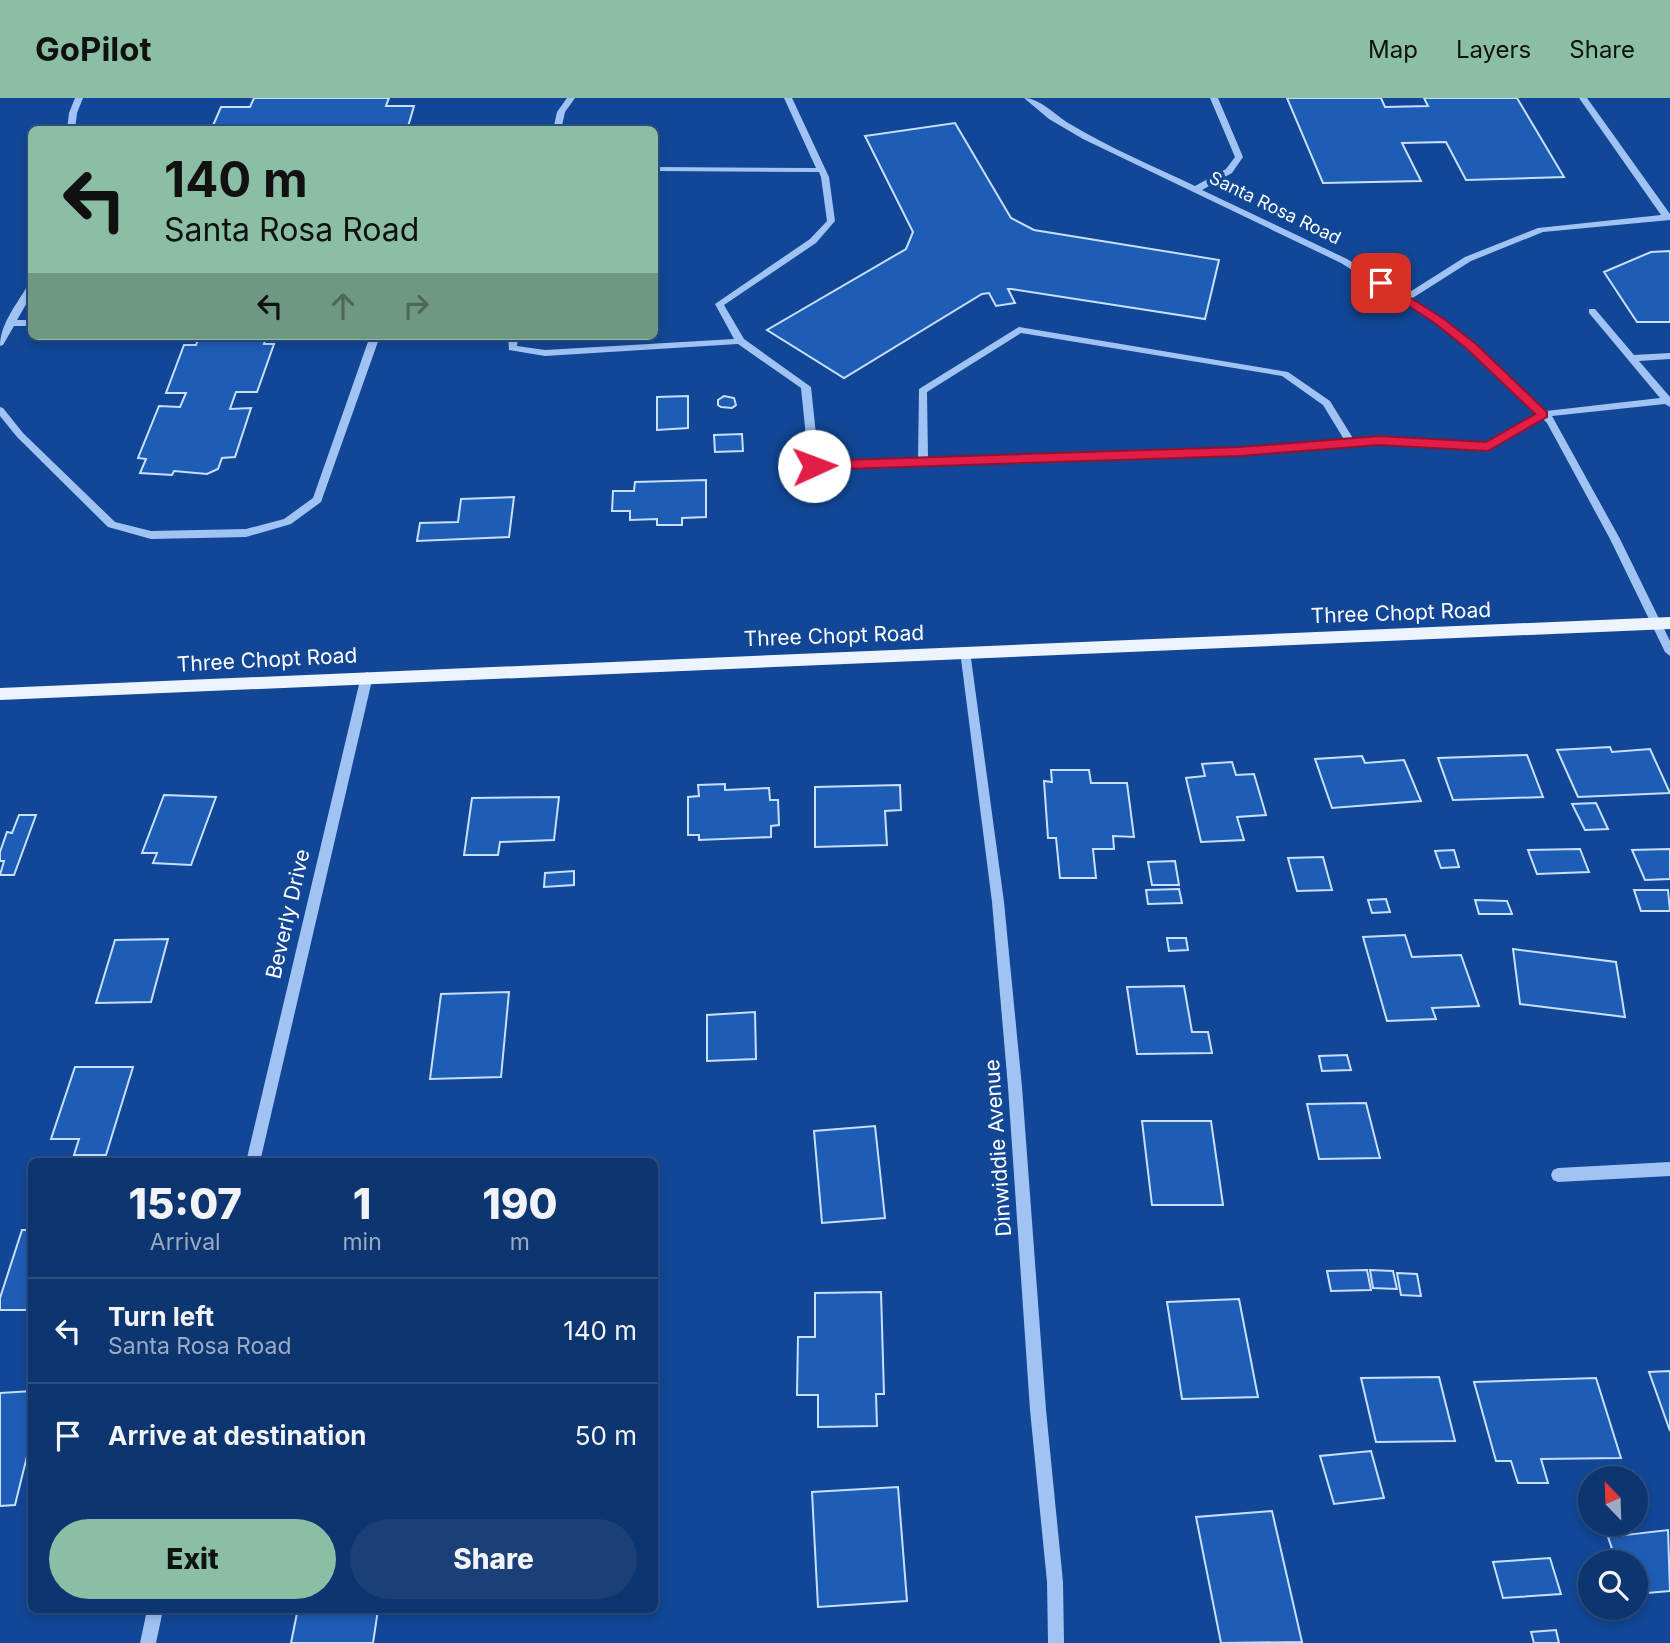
<!DOCTYPE html>
<style>
body{margin:0;font-family:Inter,sans-serif;background:#1b4078;color:#f1f3f6;height:100vh;display:flex;flex-direction:column;font-size:26px;white-space:nowrap}
*{box-sizing:border-box;margin:0}
p{font-size:23px;color:#9aabc3}
.icon{flex:none;width:38px;height:38px;fill:none;stroke:currentColor;stroke-width:2;stroke-linecap:round;stroke-linejoin:round}
.map{position:relative;flex:1;overflow:hidden}
.drawer{position:absolute;left:28px;top:1060px;width:630px;height:455px;display:flex;flex-direction:column;background:#0d3570;border-radius:10px;box-shadow:0 4px 10px #0003,0 0 0 2px #2d5083}
.drawer>*{flex:none}
.banner{position:absolute;left:28px;top:28px;width:630px;height:214px;border-radius:10px;box-shadow:0 4px 10px #0003,0 0 0 2px #2d5083;background:#8abfa5;color:#111;overflow:hidden}
.needle{width:46px;rotate:337deg}
.tools{position:absolute;left:1578px;top:1368px;display:grid;gap:14px}
.tools a{display:grid;place-items:center;width:70px;height:70px;border-radius:50%;background:#0d3570;box-shadow:0 4px 10px #0003,0 0 0 2px #2d5083;font-size:35px}
.pin{position:absolute;display:grid;place-items:center;width:60px;height:60px;color:#fff;margin:-30px;border-radius:14px;box-shadow:0 4px 10px #0006}
.me{position:absolute;width:77px;margin:-38px;rotate:88deg;stroke-linejoin:round;filter:drop-shadow(0 0 5px #0008)}
.turn{display:flex;align-items:center;gap:24px;height:147px;padding:0 21px;font-size:32px}
.turn .icon{width:91px;height:91px;stroke-width:2.5}
.turn b{display:block;font-size:49px;line-height:60px}
.lanes{display:flex;align-items:center;height:66px;padding:0 21px;background:#0003;justify-content:center;gap:35px;direction:ltr}
.lanes .off{opacity:.35}
.eta{display:flex;justify-content:space-evenly;align-items:center;height:119px;text-align:center}
.eta b{font-size:42px;font-weight:800;line-height:49px}
.button{display:flex;gap:14px;margin-top:auto;padding:14px 21px}
.button a{flex:1;height:80px;border-radius:42px;background:#8abfa5;color:#111;font-size:28px;font-weight:800;line-height:80px;text-align:center}
.button a+a{background:#1b4078;color:#f1f3f6}
ul{padding:0;list-style:none}
li{display:flex;align-items:center;gap:21px;height:105px;padding:0 21px;border-top:2px solid #2d5083}
li div{flex:1}
li b{display:block;font-size:26px}
li em{font-style:normal}
header{display:flex;align-items:center;gap:42px;box-sizing:border-box;height:98px;padding:0 35px;background:#8abfa5;color:#111}
header strong{font-size:33px}
nav{display:flex;gap:38px;margin-inline-start:auto;font-size:24px}
.map>svg:first-child{display:block}
.building{fill:#1e5db6;stroke:#c8dffe;stroke-width:2}
.lines{fill:none;stroke-linecap:round;stroke-linejoin:round}
.minor{fill:#a0c3f4;fill-rule:evenodd}
.major{fill:#edf3ff;fill-rule:evenodd}
.route{fill:#e11d48;stroke:#92132f;stroke-width:2}
.labels{text-anchor:middle;stroke-width:7;stroke-linejoin:round;paint-order:stroke}
.far-street-label{font-size:18px;fill:#fff;stroke:#114796}
.street-label{font-size:21px;fill:#fff;stroke:#114796}
</style>
<header>
<strong>GoPilot</strong>
<nav><a>Map</a><a>Layers</a><a>Share</a></nav>
</header>
<div class="map">
<svg width="1670" height="1545" viewBox="0 0 1670 1545">
<rect width="100%" height="100%" fill="#114796"/>
<path class="building" d="M254,0H389L386,8H414L407,32H211L221,9H250Z
M1287,0H1381L1385,9L1428,8L1424,0H1517L1564,79L1466,82L1446,44L1402,45L1421,83L1323,85Z
M955,25L1011,120L1034,132L1219,162L1205,221L1011,191H1008L1015,205L996,208L989,195L982,196L844,280L767,232L906,151L913,134L865,38Z
M1670,153V224H1637L1604,174L1651,154Z
M248,238L266,240L264,246H274L257,294H236L230,311L251,310L235,359L222,360L218,371L207,376L174,373L172,377L140,375L146,361L138,360L159,308L180,309L186,295H166L184,247H196L199,239Z
M688,298V330L657,332V299Z
M724,298L734,300L736,307L732,310L721,309L718,307V302Z
M742,336L743,353L715,354L714,337Z
M706,382V419L682,420V427H657V421L630,422V413H612L613,393H634L635,384Z
M514,399L509,439L417,443L420,425L458,424L461,401Z
M1610,649L1612,654L1650,651L1670,695L1578,699L1557,652Z
M1527,657L1543,699L1453,702L1438,660Z
M1362,658L1365,665L1404,662L1421,703L1332,710L1315,661Z
M1232,664L1236,677L1254,676L1266,717L1237,719L1244,742L1201,744L1186,680L1205,678L1202,666Z
M1051,672H1089L1091,685H1127L1134,739L1113,738L1114,751H1093L1096,780H1060L1056,740H1048L1044,683L1052,684Z
M725,686V692L769,690L770,702H778L779,727L771,728V739L699,742V737H688V699L699,698L698,687Z
M900,687L901,712L885,713L887,747L815,749V689Z
M164,697L216,699L191,767L153,765L157,755H142Z
M559,699L554,742L500,744L498,757H464L472,700Z
M1596,705L1608,731L1585,732L1572,706Z
M19,717H36L14,777H0L4,763H0V754L7,734L12,735Z
M1580,751L1589,774L1537,776L1528,752Z
M1670,751V781L1645,782L1632,752Z
M1454,752L1459,769L1441,770L1435,753Z
M1323,759L1332,792L1297,793L1288,760Z
M1175,763L1179,787H1152L1148,764Z
M574,773V787L544,789L545,775Z
M1179,791L1182,805L1148,806L1146,792Z
M1634,792H1668L1670,813H1641Z
M1386,801L1390,814L1372,815L1368,802Z
M1475,802L1507,803L1512,816H1479Z
M1405,837L1412,859L1461,857L1479,908L1432,910L1436,921L1387,923L1363,839Z
M1167,840H1186L1188,852L1169,853Z
M168,841L151,904L96,905L115,842Z
M1513,851L1616,864L1625,919L1520,906Z
M1184,888L1192,934H1208L1212,955L1137,956L1127,889Z
M509,894L501,979L430,981L441,896Z
M755,914L756,961L707,963V917Z
M1347,957L1351,972L1322,973L1319,958Z
M75,969H133L106,1057H74L79,1041H51Z
M1366,1005L1380,1060L1319,1061L1307,1006Z
M1142,1023H1211L1223,1107H1152Z
M875,1028L885,1120L822,1125L814,1033Z
M22,1132H32V1212H0V1200Z
M1367,1172L1371,1192L1331,1193L1327,1173Z
M1370,1172L1393,1173L1397,1191L1373,1190Z
M1397,1175L1417,1176L1421,1198L1401,1197Z
M881,1194L884,1296H876L877,1328L818,1329V1297H797L798,1239H815V1195Z
M1239,1201L1258,1299L1182,1301L1167,1204Z
M1670,1273V1333L1649,1274Z
M1439,1279L1455,1343L1376,1344L1361,1280Z
M1596,1280L1621,1360L1541,1361L1548,1385H1518L1511,1363H1496L1474,1284Z
M32,1293V1338L15,1407L0,1408V1295Z
M1371,1353L1384,1400L1334,1406L1320,1358Z
M898,1389L907,1503L818,1509L812,1394Z
M1272,1413L1302,1544L1221,1545L1196,1419Z
M1668,1432L1670,1493L1636,1496V1465H1617L1608,1439Z
M1550,1460L1561,1496L1503,1500L1493,1464Z
M286,1512H378L373,1545H291L297,1515L286,1516Z
M1556,1532L1559,1545H1534L1531,1534Z"/>
<g class="lines">
<path class="minor" d="M75,0H83L77,15L75,32H67L69,15Z
M567,0H575L565,14L561,32H553L557,14Z
M784,0H792L829,79L835,123L816,145L724,207L744,241L811,289L819,365L918,361L919,291L1019,229L1288,274L1330,303L1354,342L1379,340L1486,346L1537,315L1437,225L1341,165L1083,41L1049,21L1024,0C1040,0 1056,18 1070,26C1110,50 1153,68 1195,88L1226,71L1235,59L1210,0H1218L1243,59L1232,75L1202,92L1347,161L1405,197L1465,159L1538,130L1661,117L1579,0H1587L1670,116V122L1543,134L1471,163L1411,201L1443,221L1546,313L1660,300L1589,215V211H1595L1634,257L1670,255V261L1639,263L1670,299V309L1665,306L1552,318L1620,441L1670,543V558L1665,554L1610,441L1547,325L1543,321L1488,352L1379,346L1240,357L814,371L809,368L801,290L738,246L545,258L509,252L508,238H518L517,248L545,252L734,241L715,206L810,141L827,123L821,79L819,74L654,73V69L816,70ZM1021,235L1282,278L1323,307L1345,343L1240,351L928,361L927,294Z
M32,184V196L17,222H32V228H14L3,247L0,248C0,226 17,206 28,187Z
M370,238H380L321,404L291,426L246,439L151,441L108,429L17,339L0,318V309L3,310L23,335L115,424L151,433L246,431L284,421L313,400Z
M965,549L970,553L1004,804L1022,989L1046,1312L1063,1484L1064,1545H1048L1047,1484L1030,1312L1008,989L992,804L960,553Z
M367,574L373,578L260,1064H246L361,578Z
M1670,1064V1078L1558,1084L1553,1082L1551,1077L1553,1072L1558,1070Z
M147,1512H163L156,1545H140Z"/>
<path class="major" d="M1670,519V531L0,602V590Z"/>
</g>
<path class="route" d="M1381,181L1444,221L1476,246L1547,314V319L1488,353L1379,347L1240,358L814,372L808,368L814,363L1240,349L1379,338L1486,344L1535,316L1467,251L1436,226L1377,187L1375,185Z"/>
<g class="labels">
<g class="far-street-label">
<text transform="translate(1275 110) rotate(26)" y="6">Santa Rosa Road</text>
</g>
<g class="street-label">
<text transform="translate(1401 515) rotate(-2)" y="7">Three Chopt Road</text>
<text transform="translate(834 538) rotate(-2)" y="7">Three Chopt Road</text>
<text transform="translate(267 562) rotate(-3)" y="7">Three Chopt Road</text>
<text transform="translate(288 816) rotate(-77)" y="7">Beverly Drive</text>
<text transform="translate(998 1050) rotate(-94)" y="7">Dinwiddie Avenue</text>
</g>
</g>
</svg>
<div class="tools">
<a><svg class="needle" viewBox="-14 -14 28 28"><path d="M0-13l5 13h-10z" fill="#e53935"/><path d="M0 13l5-13h-10z" fill="#9aabc3"/></svg></a>
<a><svg class="icon" aria-label="search" viewBox="0 0 24 24"><circle cx="10" cy="10" r="6"/><path d="M15 15l6 6"/></svg></a>
</div>
<div class="pin" style="left:1381px;top:185px;background:#d93025"><svg class="icon" aria-label="arrive" viewBox="0 0 24 24"><path d="M6 21V4h12l-3 4 3 4H6"/></svg></div>
<svg class="me" style="left:814px;top:368px" viewBox="-20 -20 40 40"><circle r="19" fill="#fff"/><path d="M0-13L10 11 0 6-10 11z" fill="#e11d48"/></svg>
<div class="banner">
<div class="turn"><svg class="icon" aria-label="left" viewBox="0 0 24 24"><path d="M17 20v-9H6M10 6l-5 5 5 5"/></svg><div><b>140 m</b>Santa Rosa Road</div></div>
<div class="lanes"><svg class="icon" aria-label="left" viewBox="0 0 24 24"><path d="M17 20v-9H6M10 6l-5 5 5 5"/></svg><svg class="icon off" aria-label="ahead" viewBox="0 0 24 24"><path d="M12 20V5M6 11l6-6 6 6"/></svg><svg class="icon off" aria-label="right" viewBox="0 0 24 24"><path d="M7 20v-9h11M14 6l5 5-5 5"/></svg></div>
</div>
<section class="drawer">
<div class="eta">
<div><b>15:07</b><p>Arrival</p></div>
<div><b>1</b><p>min</p></div>
<div><b>190</b><p>m</p></div>
</div>
<ul>
<li><svg class="icon" aria-label="left" viewBox="0 0 24 24"><path d="M17 20v-9H6M10 6l-5 5 5 5"/></svg><div><b>Turn left</b><p>Santa Rosa Road</p></div><em>140 m</em></li>
<li><svg class="icon" aria-label="arrive" viewBox="0 0 24 24"><path d="M6 21V4h12l-3 4 3 4H6"/></svg><div><b>Arrive at destination</b></div><em>50 m</em></li>
</ul>
<div class="button"><a>Exit</a><a>Share</a></div>
</section>
</div>
